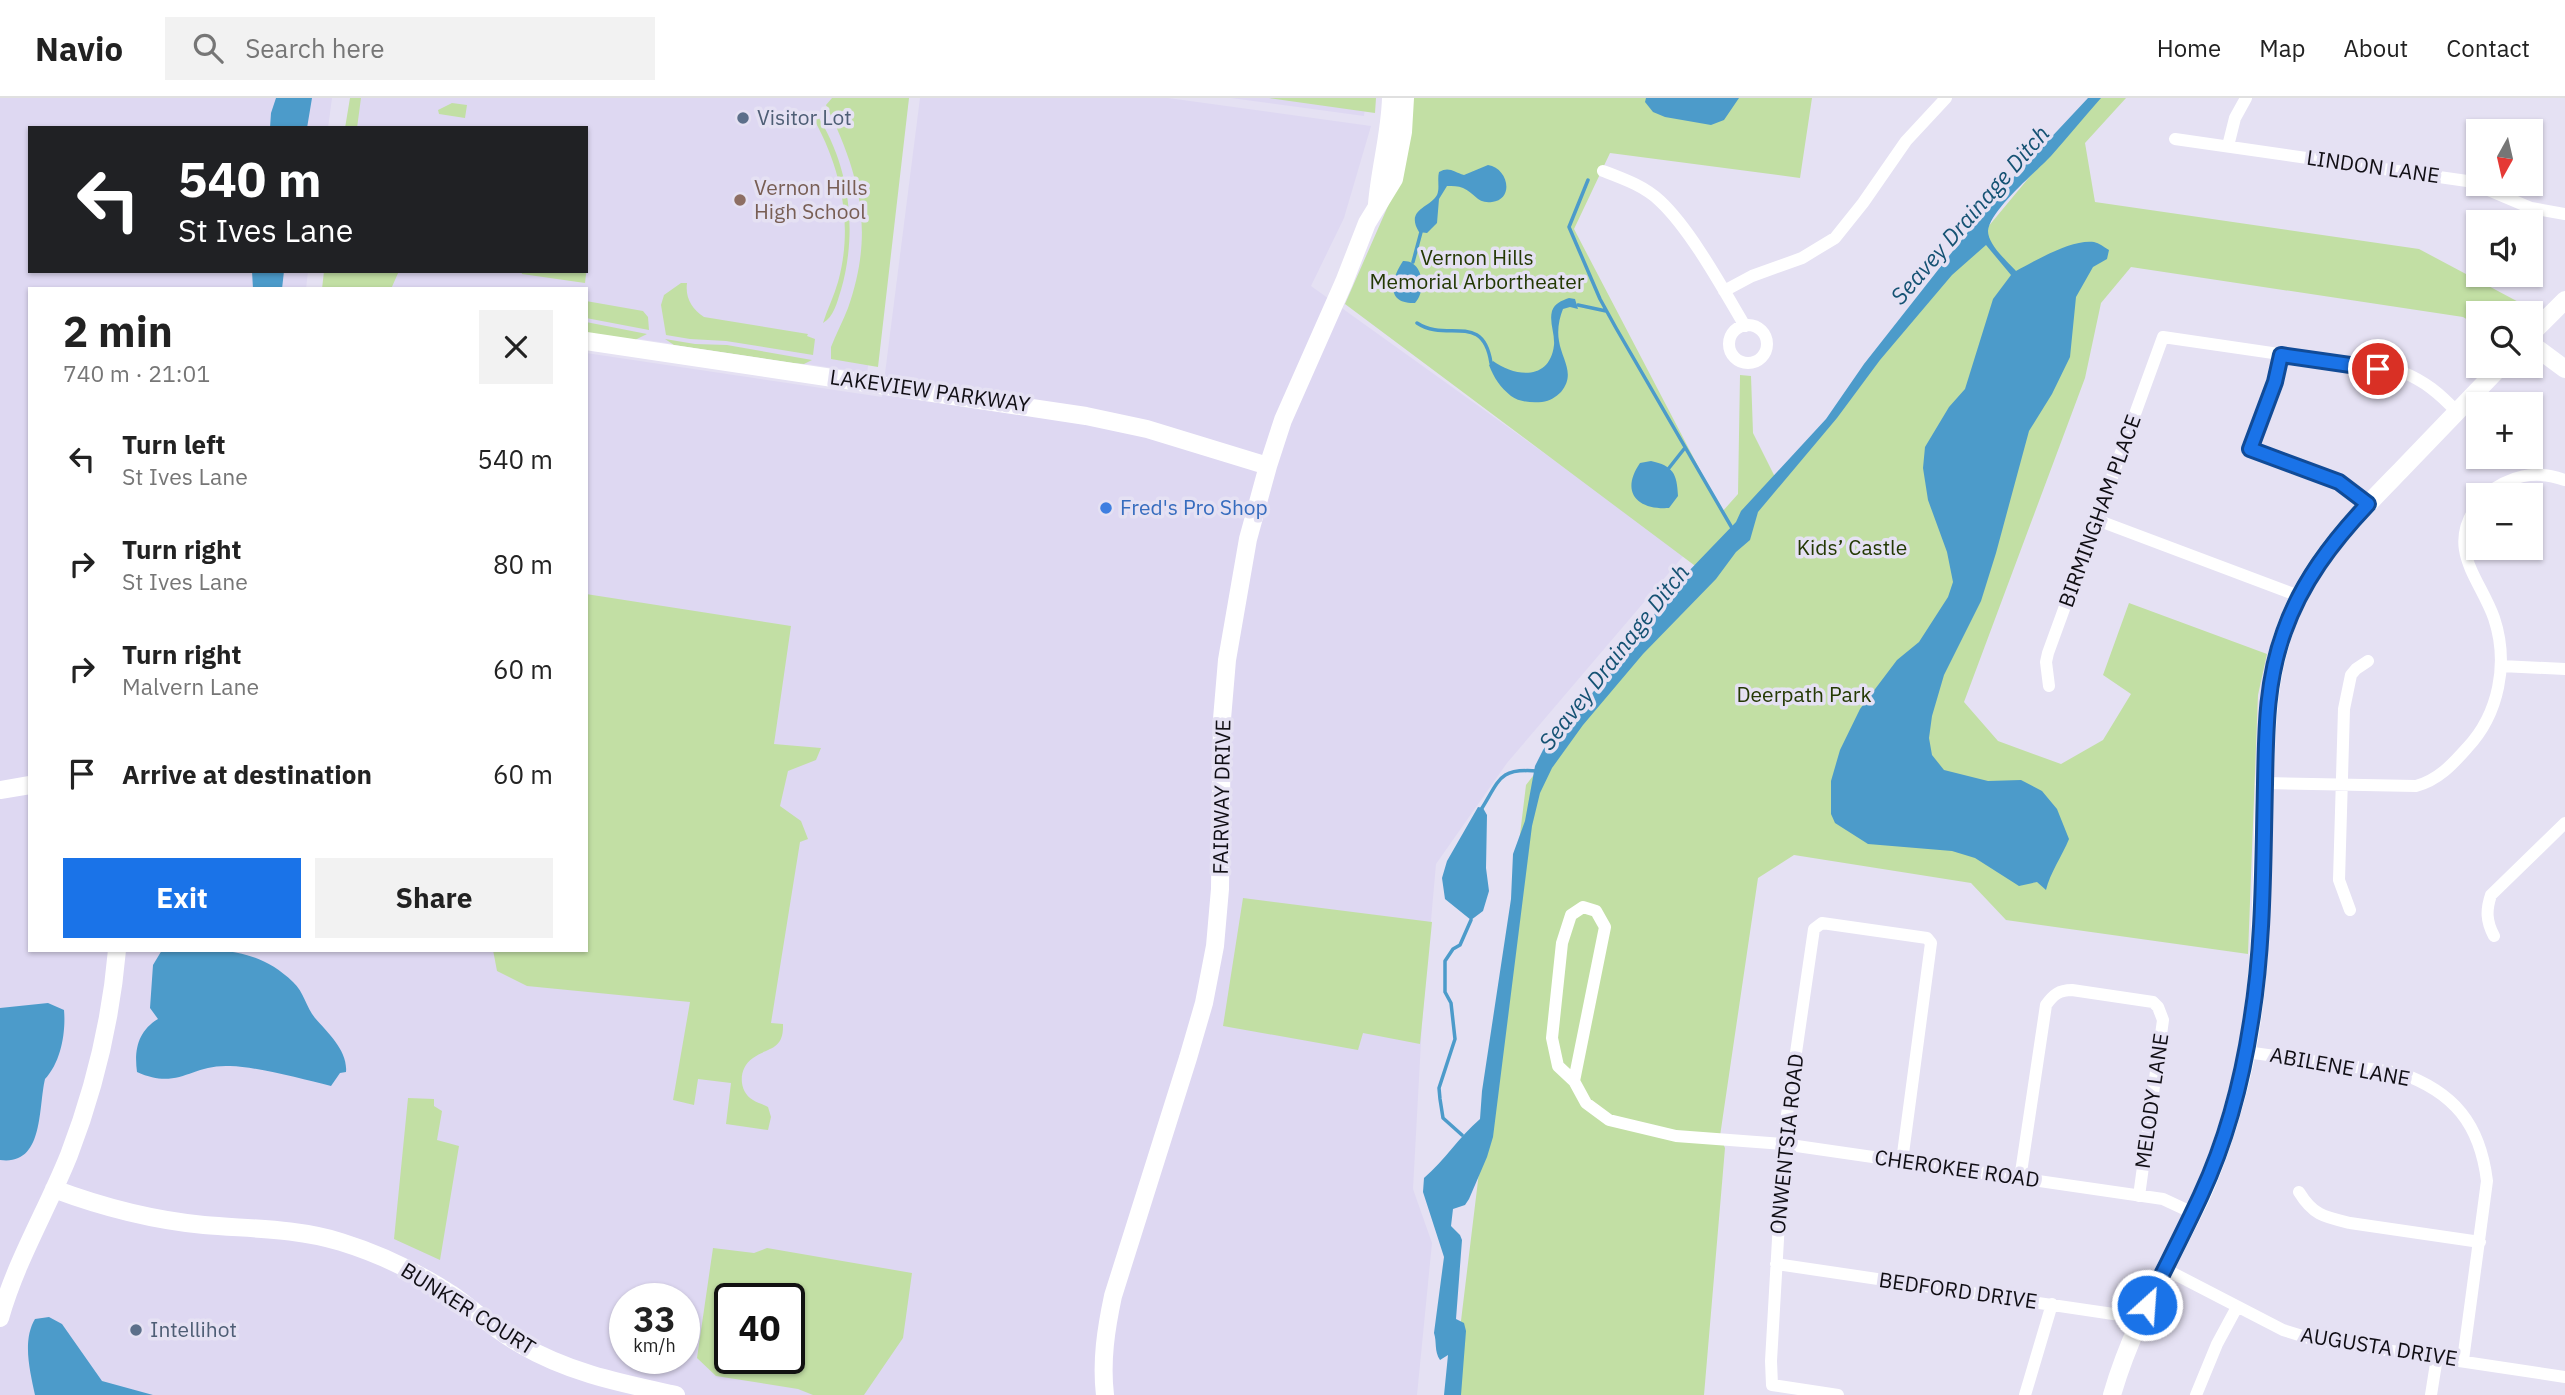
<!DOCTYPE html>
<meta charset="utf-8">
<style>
body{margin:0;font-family:"IBM Plex Sans",sans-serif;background:#f2f2f2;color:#222;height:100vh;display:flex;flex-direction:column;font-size:26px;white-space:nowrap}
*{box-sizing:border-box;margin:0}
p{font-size:23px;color:#767676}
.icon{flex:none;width:38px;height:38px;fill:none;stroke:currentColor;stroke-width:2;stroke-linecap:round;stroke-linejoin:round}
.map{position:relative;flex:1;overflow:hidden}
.panel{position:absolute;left:28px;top:189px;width:560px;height:665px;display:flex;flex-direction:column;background:#fff;border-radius:0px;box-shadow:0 2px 5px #0004}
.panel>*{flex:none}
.hud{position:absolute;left:28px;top:28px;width:560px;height:147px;border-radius:0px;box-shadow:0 2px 5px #0004;background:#202124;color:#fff;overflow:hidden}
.needle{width:46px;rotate:188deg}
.tools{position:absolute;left:2466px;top:21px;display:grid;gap:14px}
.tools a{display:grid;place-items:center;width:77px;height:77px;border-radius:0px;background:#fff;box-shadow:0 2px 5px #0004;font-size:35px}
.speed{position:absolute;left:609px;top:1185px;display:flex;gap:14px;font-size:35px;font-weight:700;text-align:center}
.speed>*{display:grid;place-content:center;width:91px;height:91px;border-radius:50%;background:#fff;box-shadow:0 2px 5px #0004;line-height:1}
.speed small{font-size:18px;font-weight:400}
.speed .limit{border:4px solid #111;border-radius:10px;background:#fff;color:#111}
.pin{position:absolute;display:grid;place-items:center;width:60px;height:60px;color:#fff;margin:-30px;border:4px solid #fff;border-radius:50%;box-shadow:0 2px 7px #0007}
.me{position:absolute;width:77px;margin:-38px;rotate:26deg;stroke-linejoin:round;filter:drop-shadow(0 0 5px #0008)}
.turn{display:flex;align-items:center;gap:24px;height:147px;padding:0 35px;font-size:32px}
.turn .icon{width:91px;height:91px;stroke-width:2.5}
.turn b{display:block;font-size:49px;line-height:60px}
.round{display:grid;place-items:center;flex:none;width:74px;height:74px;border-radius:0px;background:#f2f2f2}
.headline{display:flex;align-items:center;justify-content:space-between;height:119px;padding:0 35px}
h1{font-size:42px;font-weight:700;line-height:52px}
.button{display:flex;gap:14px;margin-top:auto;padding:14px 35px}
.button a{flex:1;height:80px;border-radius:0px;background:#1a73e8;color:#fff;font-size:28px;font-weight:700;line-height:80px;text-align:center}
.button a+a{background:#f2f2f2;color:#222}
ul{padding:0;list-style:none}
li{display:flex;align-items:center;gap:21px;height:105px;padding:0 35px}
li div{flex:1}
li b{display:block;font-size:26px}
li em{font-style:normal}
header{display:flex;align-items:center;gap:42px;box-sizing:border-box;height:98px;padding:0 35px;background:#fff;border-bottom:2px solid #e0e0e0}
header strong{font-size:33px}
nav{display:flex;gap:38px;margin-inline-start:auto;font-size:24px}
.search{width:490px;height:63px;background:#f2f2f2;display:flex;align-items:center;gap:18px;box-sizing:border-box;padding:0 24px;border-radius:0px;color:#767676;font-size:26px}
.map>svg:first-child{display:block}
.built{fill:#ded8f2;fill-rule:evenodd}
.green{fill:#c2dfa4;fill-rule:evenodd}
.water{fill:#4c9bca}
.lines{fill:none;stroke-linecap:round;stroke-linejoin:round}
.stream{stroke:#4c9bca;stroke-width:3.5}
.street{stroke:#fff;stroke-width:12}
.secondary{stroke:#fff;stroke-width:18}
.route-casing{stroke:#114b97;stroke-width:18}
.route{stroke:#1a73e8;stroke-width:12}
.service-dot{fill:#5c6f8a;stroke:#e5e1f3;stroke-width:2.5}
.education-dot{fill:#8d6e63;stroke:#e5e1f3;stroke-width:2.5}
.shop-dot{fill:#3f7fe0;stroke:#e5e1f3;stroke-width:2.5}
.labels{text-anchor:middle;stroke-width:7;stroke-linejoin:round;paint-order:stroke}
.service-label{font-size:21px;fill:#4e5e75;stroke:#e5e1f3;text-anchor:start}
.street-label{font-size:21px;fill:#100e14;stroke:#e5e1f3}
.education-label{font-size:21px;fill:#785e54;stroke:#e5e1f3;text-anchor:start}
.park-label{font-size:21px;fill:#243904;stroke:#e5e1f3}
.shop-label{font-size:21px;fill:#366cbe;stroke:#e5e1f3;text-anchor:start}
.water-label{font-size:23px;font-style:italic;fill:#155273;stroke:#e5e1f3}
</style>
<header>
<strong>Navio</strong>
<div class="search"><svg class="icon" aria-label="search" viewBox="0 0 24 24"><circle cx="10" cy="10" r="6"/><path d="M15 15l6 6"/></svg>Search here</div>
<nav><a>Home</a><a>Map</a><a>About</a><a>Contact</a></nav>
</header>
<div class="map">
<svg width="2565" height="1297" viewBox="0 0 2565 1297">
<rect width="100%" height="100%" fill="#e5e1f3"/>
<path class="built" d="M0,0H332L328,30H30V173H308L306,191H30V852H586V255L882,299L920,0H1168L1371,28L1344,120L1311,188L1685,456L1507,665L1436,766L1422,925L1413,1091L1432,1145L1417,1297H0ZM625,1200H684V1260H625ZM730,1200H789V1260H730Z
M350,0H909L867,275L586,233V191H323L325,173H586V30H346Z
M1231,0H1366L1364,18Z"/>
<path class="green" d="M350,0H361L357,30H345Z
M832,0H909L878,269L831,261V249C836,236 843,223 848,210C875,133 860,77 826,7Z
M1269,0H1376L1375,15Z
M1408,0H1812L1800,80L1610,55L1574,131L1722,414L1738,396L1740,277L1751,278L1753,335L1777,383L2095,0H2126L2085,45L2095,104L2419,151L2543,217L2531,230L2530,215H2478V228L2463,219L2131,169L2101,205L2085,280L1964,604L1998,643L2061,666L2103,642L2131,596L2103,577L2129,505L2267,556L2258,597L2248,856L2006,822L1971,785L1794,757L1758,780L1720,1038L1725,1050L1704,1297H1452L1526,687L1618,567L1702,473L1345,206L1395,92Z
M452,5L467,7L465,20L439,16L438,12Z
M815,14C850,66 858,133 841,192C837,204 834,219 823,225C827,212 834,198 838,184C854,126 841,68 811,16Z
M586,168H587L585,185L522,176L521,173H586Z
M324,173H399L391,191H322Z
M681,185H687C685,200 692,211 704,219L808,236L807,238L815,241L813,257L726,243L690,241L666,237L661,207L664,197Z
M586,203L643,213L648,219L649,232L586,220Z
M586,224L647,236L635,242L586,235Z
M665,241L695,246L727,247L812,262L804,266L793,265L674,247Z
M586,496L791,528L774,646L821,650L816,662L788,673L780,708L801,723L808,741L800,744L771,925L783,926C784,953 768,949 753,960C738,970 738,993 753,1002C757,1005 763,1006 768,1009L771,1019L768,1032L726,1026L731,985L698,981L694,1007L673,1002L690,904L527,888L497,873L493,852H586Z
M1243,800L1432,824L1420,946L1363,935L1358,952L1223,928Z
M408,1000L434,1001V1008L442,1013L437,1042L459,1048L440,1162L394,1141Z
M713,1150L754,1155L767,1150L912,1175L903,1240L864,1297H813L798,1291L716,1278L697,1260ZM730,1200H789V1260H730Z"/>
<path class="water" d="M276,0H312L307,30H270L271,15Z
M1646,0H1739L1724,22L1711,27L1665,19L1653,14L1645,4Z
M2088,0H2101C2084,19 2068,39 2051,58C2036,74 1990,112 1988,133C1988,147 2008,164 2016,173C2035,163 2071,141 2094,144C2099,145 2104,149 2109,152L2107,161L2093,169L2076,199L2070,259L2052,296L2029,333L1996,455L1981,503L1944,577L1932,618L1929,640L1932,657L1944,672L1988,683L2021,682L2042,693L2057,711L2069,741C2062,758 2050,775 2046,792L2037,784L2019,788L1975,760L1952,753L1868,746L1835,725L1831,716V683L1840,652L1860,611L1897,562L1919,544L1948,499L1953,484L1947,454L1928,402L1923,370L1925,349L1949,309L1965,291L1993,201L2011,177L1986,147L1952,177L1880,262L1837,320L1758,414L1750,442L1736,454L1716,481L1643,556L1583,627L1552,670L1540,695L1532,728L1493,1039L1487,1059L1469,1101L1465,1107L1453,1111L1451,1128L1460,1137L1462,1142L1456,1221L1464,1225L1466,1233L1461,1297H1444L1448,1257L1440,1262C1434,1253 1437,1244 1434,1235L1444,1159L1423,1094L1424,1080C1445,1062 1459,1039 1480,1021L1482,993L1511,801L1513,756L1525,723L1535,668L1543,652L1556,634L1579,612L1685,477L1736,424L1741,413L1826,321L1864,266L1997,97Z
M1488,67C1508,70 1515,101 1492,104C1477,106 1475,95 1463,90C1458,88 1453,88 1447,88L1439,101L1437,125L1427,135L1419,134C1405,111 1430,110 1437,97C1440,90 1437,82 1439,74C1449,68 1454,74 1464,77Z
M1403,163C1423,162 1427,192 1415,205C1385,206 1391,181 1403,163Z
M252,173H284L282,191H253Z
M1569,200L1575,201L1578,211L1570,209L1563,211C1559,221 1557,232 1559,243C1562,262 1576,276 1561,294C1556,299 1550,303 1542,304C1532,305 1519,304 1511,298C1500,289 1494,280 1489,267L1493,263C1515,279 1550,283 1554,247C1555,236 1549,224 1552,213C1555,205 1561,203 1569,200Z
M1651,363C1673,368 1677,375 1678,398L1669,410C1637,412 1620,394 1640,365Z
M1478,709L1483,710L1487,717L1486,770L1489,793L1483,813L1471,822L1445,801L1442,780L1447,763Z
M162,852C212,852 254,846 293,884C304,894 306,909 315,920C328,935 348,953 346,974L340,975L331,988C302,981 259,969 230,968C190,966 179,993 137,974C134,952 138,933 158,921L150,910L153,867Z
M48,905L64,912C66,934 61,964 45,981C38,1011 44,1068 0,1062V910Z
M49,1219L62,1226L102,1283L153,1297H35C30,1273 22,1243 35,1221Z"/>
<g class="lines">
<path class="stream" d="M1588,82L1569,129L1600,201L1616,230L1732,430
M1413,164L1421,134
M1578,207L1606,213
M1417,225C1447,245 1483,213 1491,265
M1669,370L1684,351
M1482,710C1500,681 1499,670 1537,673
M1462,1037L1443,1020L1440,1001L1439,990L1455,941L1451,905L1445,894V863L1453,851L1460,847L1471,822"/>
<path class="street" d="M2175,41L2467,83L2531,110L2565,116
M2228,48L2235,20L2246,0
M1603,73C1624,81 1644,88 1660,103C1691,132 1723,191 1745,228
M1724,193L1752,178L1802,160L1835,140L1863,105L1906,43L1946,0
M1729 246a19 19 0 1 1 38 0a19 19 0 1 1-38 0Z
M2281,257L2275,284L2250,351L2339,384L2368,406
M2485,397C2510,378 2534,371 2565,382
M2097,422L2299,498
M2501,568L2565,571
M2049,588L2046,564L2048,555L2163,239L2402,274C2425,283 2440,296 2457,314
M2265,685L2416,688C2438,682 2452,667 2467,650C2499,616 2509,565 2494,520C2480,480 2445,451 2478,406
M2350,812L2339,782L2344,611L2351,577L2356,571L2368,563
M2494,838C2486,823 2486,812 2491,797L2565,725
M2246,954L2400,975C2454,994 2480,1026 2487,1083L2463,1262
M1574,983L1558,968L1552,940L1562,845L1571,817L1583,809L1596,813L1605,829L1574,983L1586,1005L1609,1022L1676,1038L1783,1046L2163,1101L2193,1115
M2020,1081L2046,907C2053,897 2059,892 2072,892L2153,904L2158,909L2163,922L2139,1098
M2299,1094C2313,1117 2324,1119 2350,1125L2480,1144
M1776,1166L2120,1217L2139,1225
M2165,1171L2283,1232L2312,1241L2565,1279
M1838,1297L1772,1287L1771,1263L1784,1037L1814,831L1822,825L1927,840L1931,845L1902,1063
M2025,1297L2052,1206
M2196,1297L2217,1246L2237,1209
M2431,1297L2437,1259"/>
<path class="secondary" d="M1377,106C1380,70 1390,36 1391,0
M2530,237L2565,202
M586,243L1086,318L1147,331L1268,368
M2530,245L2565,271
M0,692L30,687
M54,1091C102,1109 152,1122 204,1127C250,1131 296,1130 341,1144C380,1156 417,1174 451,1196C474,1212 495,1232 520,1246C569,1275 621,1285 676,1297
M0,1220C16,1163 47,1112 69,1057C94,992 111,922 117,852
M1105,1297C1101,1263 1106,1231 1113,1198L1188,960L1204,905L1215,848L1220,791L1222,621L1227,562L1248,441L1268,368L1283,322L1344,184L1367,125L1394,81L1403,34L1405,0
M2112,1297C2132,1227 2170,1164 2201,1099C2218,1061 2231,1020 2241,980C2263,889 2261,794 2264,701C2267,628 2265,561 2301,495C2326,447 2365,409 2402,371C2435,337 2468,302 2501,268"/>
</g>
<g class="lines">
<g class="route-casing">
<path id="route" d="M2147,1207C2165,1170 2184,1134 2201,1097C2226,1043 2242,983 2251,924C2264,846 2263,765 2265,686C2266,634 2266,583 2284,534C2301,485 2332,444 2368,406L2339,384L2250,351L2275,284L2281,257L2378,271"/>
</g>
<use href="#route" class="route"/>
</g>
<g class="service-dot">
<circle cx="743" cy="20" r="7"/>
<circle cx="136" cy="1232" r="7"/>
</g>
<circle class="education-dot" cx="740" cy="102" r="7"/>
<circle class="shop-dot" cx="1106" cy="410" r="7"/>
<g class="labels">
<g class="service-label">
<text x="757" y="27">Visitor Lot</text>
<text x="150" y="1239">Intellihot</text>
</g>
<g class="street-label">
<text transform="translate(2373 69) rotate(8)" y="7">LINDON LANE</text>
<text transform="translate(930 293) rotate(8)" y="7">LAKEVIEW PARKWAY</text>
<text transform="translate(2100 413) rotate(-70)" y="7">BIRMINGHAM PLACE</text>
<text transform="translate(1222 699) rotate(-89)" y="7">FAIRWAY DRIVE</text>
<text transform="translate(2340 969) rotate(10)" y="7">ABILENE LANE</text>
<text transform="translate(2152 1003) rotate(-82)" y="7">MELODY LANE</text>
<text transform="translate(1787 1046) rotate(-84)" y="7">ONWENTSIA ROAD</text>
<text transform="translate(1957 1071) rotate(8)" y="7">CHEROKEE ROAD</text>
<text transform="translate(1958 1193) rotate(8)" y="7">BEDFORD DRIVE</text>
<text transform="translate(468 1211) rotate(32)" y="7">BUNKER COURT</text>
<text transform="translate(2379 1249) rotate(9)" y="7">AUGUSTA DRIVE</text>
</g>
<g class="education-label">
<text x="754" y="97">Vernon Hills<tspan x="754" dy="24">High School</tspan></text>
</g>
<g class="park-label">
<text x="1477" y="167">Vernon Hills<tspan x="1477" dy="24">Memorial Arbortheater</tspan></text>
<text x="1852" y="457">Kids’ Castle</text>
<text x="1804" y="604">Deerpath Park</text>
</g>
<g class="shop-label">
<text x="1120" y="417">Fred's Pro Shop</text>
</g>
<g class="water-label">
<text transform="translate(1970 117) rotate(-49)" y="8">Seavey Drainage Ditch</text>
<text transform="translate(1614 559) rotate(-52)" y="8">Seavey Drainage Ditch</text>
</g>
</g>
</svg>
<div class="tools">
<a><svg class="needle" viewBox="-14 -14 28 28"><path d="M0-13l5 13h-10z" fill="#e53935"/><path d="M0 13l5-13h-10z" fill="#767676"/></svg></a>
<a><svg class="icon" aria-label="sound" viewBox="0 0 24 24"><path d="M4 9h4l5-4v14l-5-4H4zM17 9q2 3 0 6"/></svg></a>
<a><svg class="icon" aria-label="search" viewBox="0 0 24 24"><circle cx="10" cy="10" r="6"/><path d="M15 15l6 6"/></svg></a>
<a>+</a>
<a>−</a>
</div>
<div class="speed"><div>33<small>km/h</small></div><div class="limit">40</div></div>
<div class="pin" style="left:2378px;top:271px;background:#d93025"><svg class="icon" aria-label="arrive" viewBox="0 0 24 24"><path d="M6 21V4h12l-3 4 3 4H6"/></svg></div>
<svg class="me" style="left:2147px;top:1207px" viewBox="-20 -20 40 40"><circle r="17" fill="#1a73e8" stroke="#fff" stroke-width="3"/><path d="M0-11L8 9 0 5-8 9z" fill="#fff"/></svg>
<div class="hud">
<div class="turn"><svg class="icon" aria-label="left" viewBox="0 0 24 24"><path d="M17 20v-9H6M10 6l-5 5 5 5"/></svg><div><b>540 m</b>St Ives Lane</div></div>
</div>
<section class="panel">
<div class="headline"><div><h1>2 min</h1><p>740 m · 21:01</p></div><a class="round"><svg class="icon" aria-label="close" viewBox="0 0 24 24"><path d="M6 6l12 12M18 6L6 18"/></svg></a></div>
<ul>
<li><svg class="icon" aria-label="left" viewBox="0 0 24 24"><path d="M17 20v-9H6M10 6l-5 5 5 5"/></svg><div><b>Turn left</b><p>St Ives Lane</p></div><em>540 m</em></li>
<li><svg class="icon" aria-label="right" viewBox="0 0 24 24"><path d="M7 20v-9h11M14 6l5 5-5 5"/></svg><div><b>Turn right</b><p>St Ives Lane</p></div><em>80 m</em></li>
<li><svg class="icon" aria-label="right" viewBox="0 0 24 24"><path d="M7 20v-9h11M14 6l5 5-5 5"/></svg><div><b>Turn right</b><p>Malvern Lane</p></div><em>60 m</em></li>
<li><svg class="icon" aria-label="arrive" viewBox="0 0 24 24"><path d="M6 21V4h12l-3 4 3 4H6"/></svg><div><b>Arrive at destination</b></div><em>60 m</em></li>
</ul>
<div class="button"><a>Exit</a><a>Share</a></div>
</section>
</div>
